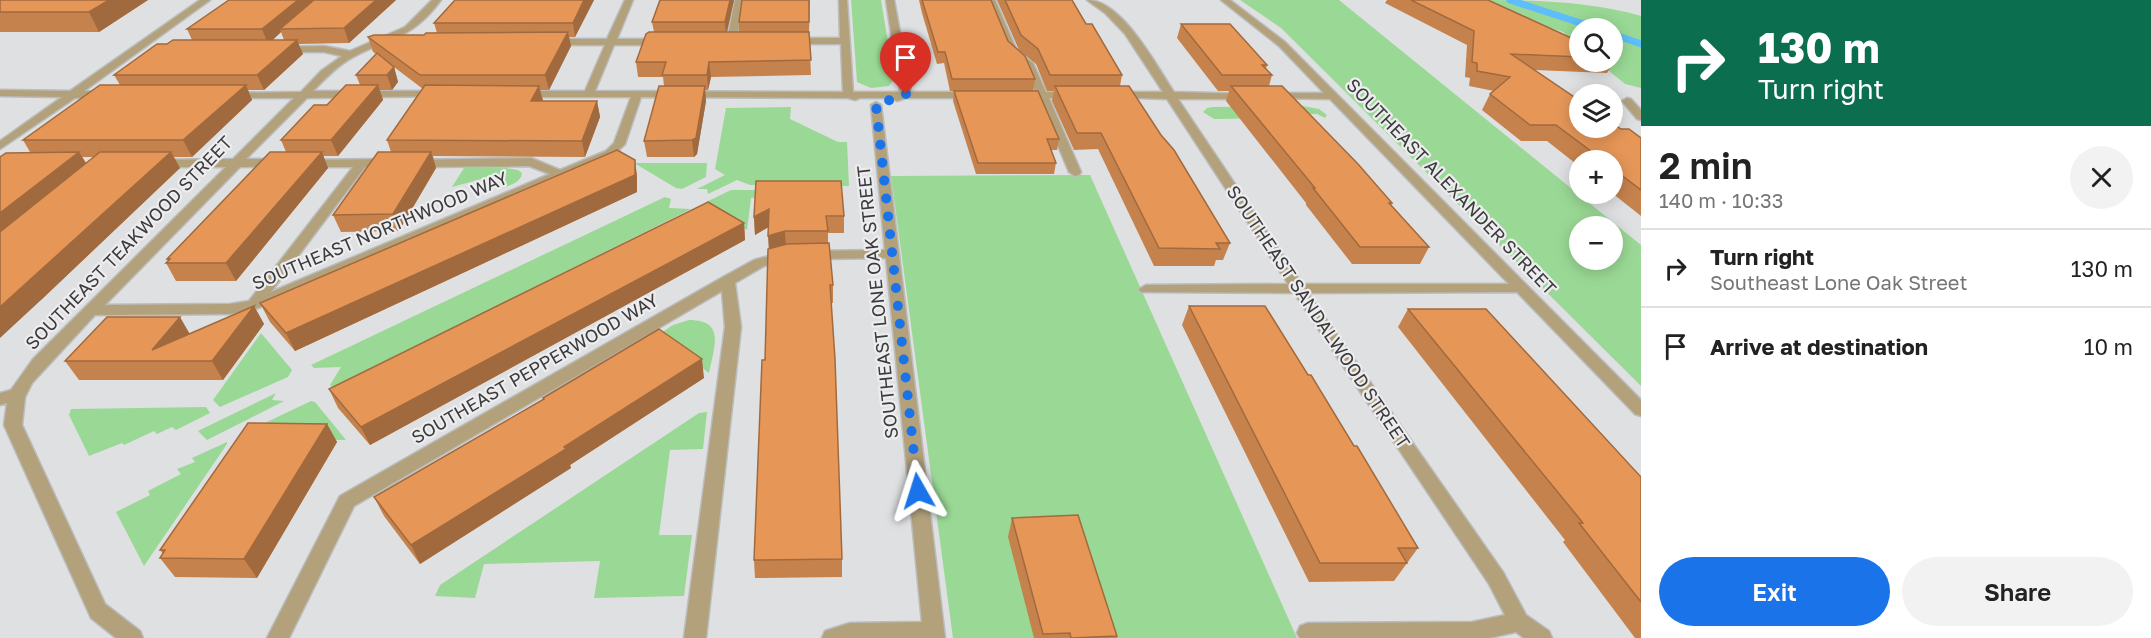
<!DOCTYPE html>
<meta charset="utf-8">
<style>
body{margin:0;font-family:"Golos Text",sans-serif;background:#f2f2f2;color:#222;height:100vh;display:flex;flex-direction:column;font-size:22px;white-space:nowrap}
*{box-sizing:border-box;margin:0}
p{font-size:20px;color:#767676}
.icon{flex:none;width:33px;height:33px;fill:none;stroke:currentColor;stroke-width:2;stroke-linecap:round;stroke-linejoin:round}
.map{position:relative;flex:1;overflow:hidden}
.panel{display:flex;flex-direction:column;background:#fff;width:510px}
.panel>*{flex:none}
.banner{background:#0b6e4f;color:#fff;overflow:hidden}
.tools{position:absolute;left:1569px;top:18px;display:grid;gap:12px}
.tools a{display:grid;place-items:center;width:54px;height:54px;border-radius:50%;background:#fff;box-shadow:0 3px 15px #0003;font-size:30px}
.pin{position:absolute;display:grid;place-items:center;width:51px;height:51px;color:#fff;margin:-62px -26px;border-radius:50% 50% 50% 0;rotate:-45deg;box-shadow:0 0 6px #0007}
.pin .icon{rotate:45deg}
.me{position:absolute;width:66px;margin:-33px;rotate:354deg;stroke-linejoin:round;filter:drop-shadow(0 0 4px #0008)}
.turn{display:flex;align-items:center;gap:21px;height:126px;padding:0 18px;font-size:27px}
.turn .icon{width:78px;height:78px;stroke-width:2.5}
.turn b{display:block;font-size:42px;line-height:51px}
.round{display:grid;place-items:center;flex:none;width:63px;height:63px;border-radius:32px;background:#f2f2f2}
.headline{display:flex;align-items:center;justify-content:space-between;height:102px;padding:0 18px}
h1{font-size:36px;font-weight:600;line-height:45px}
.cta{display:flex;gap:12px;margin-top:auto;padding:12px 18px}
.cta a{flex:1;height:69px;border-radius:36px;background:#1a73e8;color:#fff;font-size:24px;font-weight:600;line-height:69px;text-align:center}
.cta a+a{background:#f2f2f2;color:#222}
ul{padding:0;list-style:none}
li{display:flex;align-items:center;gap:18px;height:78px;padding:0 18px;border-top:2px solid #e0e0e0}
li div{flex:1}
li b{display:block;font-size:22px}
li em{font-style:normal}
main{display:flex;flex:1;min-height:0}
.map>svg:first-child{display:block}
.green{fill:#9ad995;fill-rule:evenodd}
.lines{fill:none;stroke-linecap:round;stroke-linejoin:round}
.stream{stroke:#5fbef9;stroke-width:7}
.minor-casing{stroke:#bbbcbd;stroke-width:3}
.minor{fill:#b2a17b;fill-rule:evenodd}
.wall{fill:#c6824c;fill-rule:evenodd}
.shaded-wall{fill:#a16a3e}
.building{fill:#e69758;stroke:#a16a3e;stroke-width:1.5}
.route{stroke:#1a73e8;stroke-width:10;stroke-dasharray:0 18}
.labels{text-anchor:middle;stroke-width:4.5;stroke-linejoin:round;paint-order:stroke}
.street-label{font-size:18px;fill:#3b3b3c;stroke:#ededf0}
</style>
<main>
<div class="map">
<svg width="1641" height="638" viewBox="0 0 1641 638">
<rect width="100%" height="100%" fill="#dfe0e2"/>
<path class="green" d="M851,0H881L894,79L889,86L871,88L857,82Z
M1240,0H1339L1641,245V386L1281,28ZM1580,226H1612V260H1580Z
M1464,0C1523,0 1586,0 1641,16V88L1625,84L1598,62H1612V28H1580L1579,45L1563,32Z
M1303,106L1319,109L1327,115L1325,118L1317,114H1293L1296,118L1214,119L1203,112L1207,108L1213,107Z
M791,107L790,119L838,142H847L849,186L750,185L737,180L708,194L707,189H697L725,175L715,169L726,108Z
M634,163H707L706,177L682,189L676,188Z
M464,168H506L518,170L522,173C521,183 510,185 502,188L489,177L452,187Z
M1090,175L1297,638H953L891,176Z
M731,190H762V197L751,198L747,230L705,206L706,202Z
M665,197L671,199L669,208L691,209L333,388L330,385L341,367L314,368L311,365Z
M689,320C726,320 714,347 709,373L658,335L673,325Z
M261,333L292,370L288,377L220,407L213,400Z
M276,393L272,400L284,401L207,440L198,431Z
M311,401L315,402L346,440L257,439L248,431Z
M206,407L210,413L176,430L172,427L157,434L154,431L124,445L122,443L89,456L69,415L71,409Z
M707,412L703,449L670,450L659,535H692L684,596L594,598L600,561L484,564L475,598L435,596L440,585L699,413Z
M227,442V444L144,566L116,512L150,495L148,491L181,474L177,469L195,462L192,458Z"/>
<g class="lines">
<path class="stream" d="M1510,0L1596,28
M1612,34L1641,44"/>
<g class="minor-casing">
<path id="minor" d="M200,0H210L84,91L108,93V97L75,98L0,149V141L62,97L0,96V90L70,91Z
M432,0H441C410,42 387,37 348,60C334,69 324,80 313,91H440L445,94L444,96L307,98L246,159H279L285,163L283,166L240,167L105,305L230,304L249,301L353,167H306L300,163L302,160L390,159L396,163L390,167H365L271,292L550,174L529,166L414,167L408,163L410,160L531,158L560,170L606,151L614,143L631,97H521L516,94L521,91H585L605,45H549L544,42L549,39H607L625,0H633L617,39H663L668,42L663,45H614L595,91L843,92L841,44H789L784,41L789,38H840L839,0H847L853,92H900L886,0H894L911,92H974L979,95L974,98H906L897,101L892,98H860L855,100L848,98L641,97L625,144L614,155L258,308L230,314L95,315L32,383L25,397L22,425L105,604L140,631L143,638H116L91,618L4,425L7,403L0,405V393L11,390L33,359L226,167H159L155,166V160L233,159L294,98H230L225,95L226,93L301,92L321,71L342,56L324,52H281L276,49L278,47L324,46L350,51L405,27Z
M735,0H743L737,41L732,44L727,41Z
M987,0H995L1017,51L1033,63L1046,92H1073L1078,95L1073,98H1049L1081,172L1079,175L1075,176L1069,172L1038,98H1022L1017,95L1022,92H1035L1025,66L1008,52Z
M1087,0C1122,0 1156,65 1174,92L1251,94V98L1247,99H1178L1302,284H1509L1330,99L1270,98V94L1274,93H1324L1279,46L1221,0H1230L1285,42L1641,400V416L1635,414L1517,292L1308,293L1503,572L1526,615L1549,631L1552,638H1524L1516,632L1489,638H1300L1297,633L1300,626L1308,623L1472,622L1505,615L1489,584L1294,293L1141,292L1139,289L1146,285L1288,284L1167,99L1111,97V93L1115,92H1163L1125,34L1105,13Z
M1627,98L1631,99L1641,110V120L1637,119L1622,101Z
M876,102L881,105L945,638H822L825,631L850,623L922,622L886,258L812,259L805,255L812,251L885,250L871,105Z
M788,251L795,255L793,258L764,266L735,283L741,327L706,638H684L725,327L722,291L354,506L289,638H267L340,496L723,277L754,260Z"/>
</g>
<use href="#minor" class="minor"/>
</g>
<path class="wall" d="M0,0H148L99,32H0Z
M396,0L349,43L298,44L303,54L264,90H248L252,100L192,157H174L180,168L41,300L30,152L23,140L120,85L114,75L192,40L187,29ZM281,32L284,40H273ZM82,157H94L86,163Z
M455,0H594L575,37H569L571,46L549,90H540L543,101H597L600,117L585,157L433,156L436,168L399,231L341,232L333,215L391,152L387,140L423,89L394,67L398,82L392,90H380L383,100L338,156H323L328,168L236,281H176L166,263L168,261L167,259L286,152L281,140L327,105L360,85L356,75L376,54L373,52L368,37L424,35L437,33L434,23Z
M660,0H734L727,32H739V22L810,0L809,32L811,75L711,77L708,90H705L706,101L697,154L694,157H647L644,141L664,86L663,77H638L636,62L654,32L652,22Z
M919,0H991L1008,41L1035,79L1033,91H950L944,63L937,64L922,13Z
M997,0H1072L1086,24L1122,75L1120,86L1230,243L1223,260H1216L1214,266H1154L1098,149L1074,150L1052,101L1054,91H1047L1036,64L1019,50Z
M1387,0H1488L1580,42V62H1612V57L1616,58L1607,73L1535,70L1621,129L1641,138V216L1612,193V160H1580V167L1547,141H1521L1482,110L1490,94L1494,91L1469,86L1470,78L1465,77L1467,45L1385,3Z
M1181,24L1267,65L1266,69L1272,75L1269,86L1392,203L1391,206L1429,247L1420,264H1352L1306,205V203L1226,101L1229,91H1218L1177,38Z
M954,91L1059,139L1057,150H1051L1056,163L1054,174H976L953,101Z
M635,160L637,177V192L295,351L270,322L260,303Z
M844,216V233H828V243L833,285V303H831L842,559V577L755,578L754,560L765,360L769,249V227L755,235L754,217Z
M744,223L745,240L370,445L338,408L329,389Z
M254,306L264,324L223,380H79L65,361L190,334Z
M1189,306L1418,548L1394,581L1309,582L1182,325Z
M1408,309L1641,477V638H1635L1563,542L1565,540L1398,327Z
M704,378L570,465L571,468L420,564L384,516L374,497L543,400V398Z
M327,424L337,442L257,578L175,577L160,558L163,554L160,550Z
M1012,518L1117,636V638H1034L1008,537Z"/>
<path class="shaded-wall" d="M109,0H148L99,32L89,12Z
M298,0H319L280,29L281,32L268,44L262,29Z
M376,0H396L349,43L344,28Z
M584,0H594L575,37L573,23Z
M730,0H734L726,36L725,22Z
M568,32L571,46L549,90L545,75Z
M297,40L303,54L264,90L257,75Z
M709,62L711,77L708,90L707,75Z
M394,67L398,82L392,90L387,75Z
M246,85L252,100L192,157L183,140Z
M378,85L383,100L338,156L331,140Z
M539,86L543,101H531Z
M705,86L706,101L697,154L694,157L692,140Z
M597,101L600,117L585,157L582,141Z
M79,152L89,168L0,240V213Z
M171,152L180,168L41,300L0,338V307Z
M322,152L328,168L236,281L226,263Z
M431,152L436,168L399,231L393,214Z
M635,160L637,177V192L295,351L286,333Z
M769,209L770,226L755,235L754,217Z
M744,223L745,240L370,445L361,427Z
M785,231L786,249L769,253L768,236Z
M254,306L264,324L223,380L212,361Z
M180,317L191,336L152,350Z
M702,359L704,378L570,465L571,468L420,564L411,545Z
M327,424L337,442L257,578L244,559Z"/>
<path class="building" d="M0,0H109L89,12H0Z
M229,0H298L262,29H187Z
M314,0H376L344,28L280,29Z
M455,0H584L573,23H434Z
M660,0H730L725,22H652Z
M742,0H809V22H739Z
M922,0H991L1008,41L1025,56L1035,79H952L945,52H938Z
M1005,0H1072L1086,24H1092L1122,75H1050L1038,49L1021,35Z
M1411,0H1488L1580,42V57L1511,54L1580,101V128H1612V123L1621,129H1629L1641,138V190L1612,168V160H1603L1556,125H1530L1490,94L1510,77L1477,71V63L1472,62L1474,31Z
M1181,24H1230L1267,65H1262L1272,75H1222Z
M568,32L545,75H420L368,37L374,35H424L426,33Z
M649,32H809L811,60L709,62L707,75H662L666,62H636L646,34Z
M173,40H297L257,75H114L157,44H167Z
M377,53L394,67L387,75H356Z
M100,85H246L183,140H23Z
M346,85H378L331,140H281L314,105H327Z
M425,85L539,86L531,101H597L582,141L387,140Z
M659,86H705L696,138L692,140L644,141Z
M1055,86H1129L1161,135L1174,150L1230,243H1216L1220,249L1159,248L1101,133H1077Z
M1231,86H1282L1358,164L1392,203H1389L1429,247H1360L1313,188H1315Z
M954,91H1038L1059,139H1047L1056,163H978Z
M617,150L635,160V175L286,333L260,303Z
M79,152L0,213V157L6,153Z
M100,152H171L0,307V232Z
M270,152H322L226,263H166L170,259H167Z
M378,152H431L393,214L333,215Z
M756,181H841L844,216H826L828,231H785L768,236L769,209L754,217Z
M708,202L744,223L361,427L329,389Z
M829,243L833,285H830L835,359L842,559L754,560L762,360H765L768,249L787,244Z
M254,306L212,361H65L107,317H180L152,350Z
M1189,306H1265L1308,375H1311L1354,446H1357L1418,548H1398L1407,563H1320Z
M1408,309H1486L1641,477V602L1579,523H1583Z
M659,329L702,359L564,447L566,449L411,545L374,497L544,399L543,398Z
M248,423L327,424L244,559L160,558L165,550H160Z
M1078,515L1117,636L1071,638L1070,633L1043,634L1012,518Z"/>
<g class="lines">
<path class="route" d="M906,94L876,105L918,491"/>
</g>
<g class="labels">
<g class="street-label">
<text transform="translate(1451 187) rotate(46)" y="6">SOUTHEAST ALEXANDER STREET</text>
<text transform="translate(380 231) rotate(-23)" y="6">SOUTHEAST NORTHWOOD WAY</text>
<text transform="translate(129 243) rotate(-46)" y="6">SOUTHEAST TEAKWOOD STREET</text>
<text transform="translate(878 302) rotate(-96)" y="6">SOUTHEAST LONE OAK STREET</text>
<text transform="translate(1318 317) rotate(56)" y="6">SOUTHEAST SANDALWOOD STREET</text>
<text transform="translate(535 369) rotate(-30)" y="6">SOUTHEAST PEPPERWOOD WAY</text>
</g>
</g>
</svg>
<div class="tools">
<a><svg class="icon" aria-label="search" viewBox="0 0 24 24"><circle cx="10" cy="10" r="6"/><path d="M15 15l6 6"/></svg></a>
<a><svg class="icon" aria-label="layers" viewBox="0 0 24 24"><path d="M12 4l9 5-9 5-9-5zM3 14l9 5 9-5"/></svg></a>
<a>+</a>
<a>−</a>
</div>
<div class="pin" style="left:906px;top:94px;background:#d93025"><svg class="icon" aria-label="arrive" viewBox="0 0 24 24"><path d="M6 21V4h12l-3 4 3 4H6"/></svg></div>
<svg class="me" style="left:918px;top:491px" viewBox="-20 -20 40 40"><path d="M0-17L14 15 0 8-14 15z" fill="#1a73e8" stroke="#fff" stroke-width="4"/></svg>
</div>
<section class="panel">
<div class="banner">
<div class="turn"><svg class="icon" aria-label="right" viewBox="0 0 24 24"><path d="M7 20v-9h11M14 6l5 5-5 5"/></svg><div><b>130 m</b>Turn right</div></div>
</div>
<div class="headline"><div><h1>2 min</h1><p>140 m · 10:33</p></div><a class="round"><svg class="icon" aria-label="close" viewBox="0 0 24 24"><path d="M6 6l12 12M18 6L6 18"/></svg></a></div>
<ul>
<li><svg class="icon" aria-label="right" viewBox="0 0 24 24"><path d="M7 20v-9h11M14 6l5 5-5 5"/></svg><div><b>Turn right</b><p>Southeast Lone Oak Street</p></div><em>130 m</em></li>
<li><svg class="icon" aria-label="arrive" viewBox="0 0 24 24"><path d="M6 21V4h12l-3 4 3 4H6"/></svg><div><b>Arrive at destination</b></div><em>10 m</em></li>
</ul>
<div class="cta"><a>Exit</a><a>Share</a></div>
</section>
</main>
